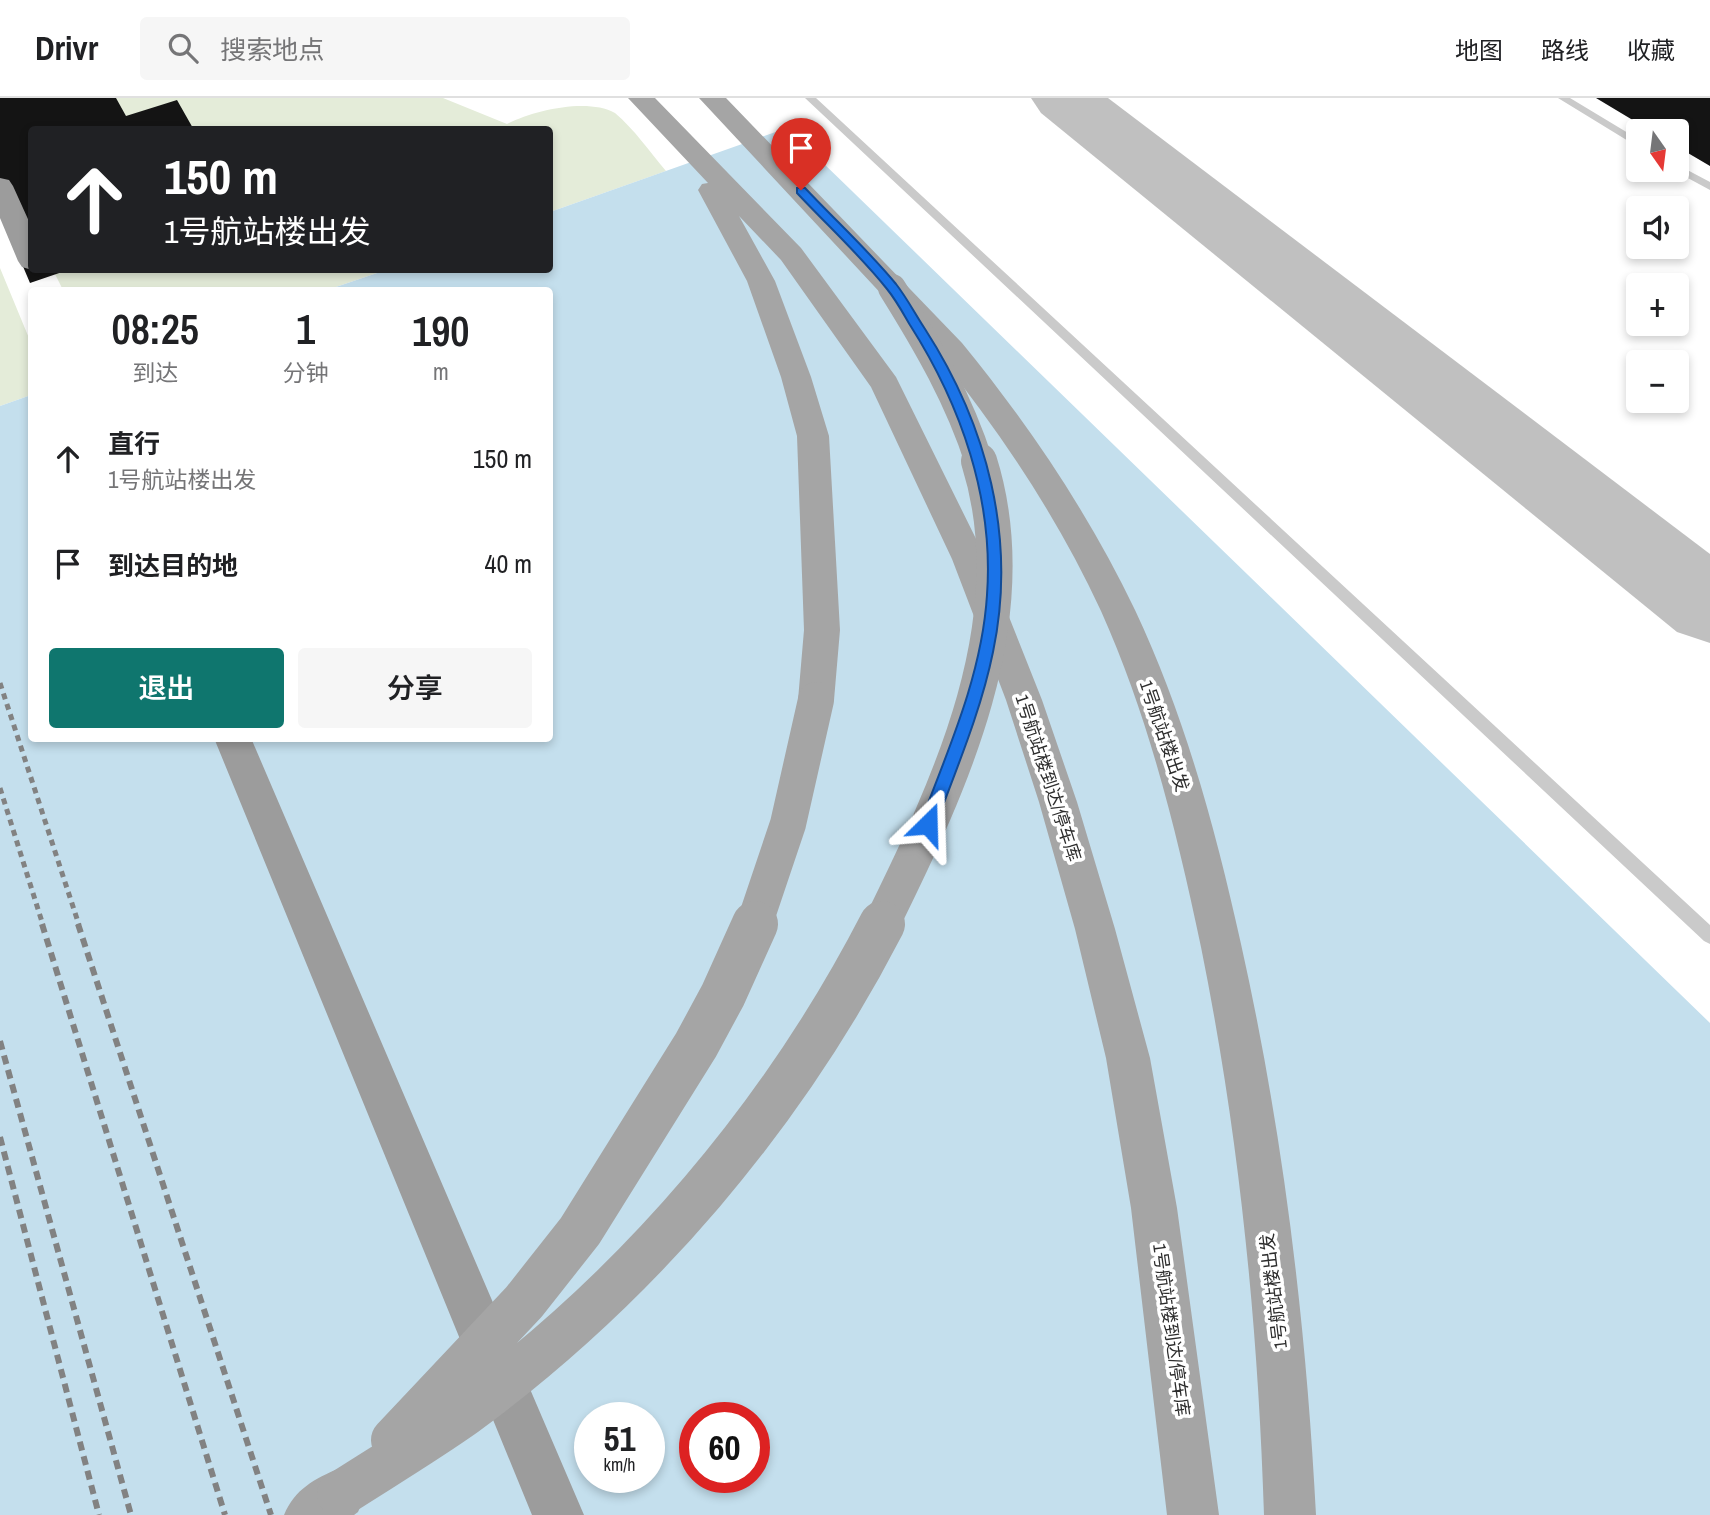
<!DOCTYPE html>
<html lang="zh">
<meta charset="utf-8">
<style>
body{margin:0;font-family:"Archivo Narrow","Noto Sans SC",sans-serif;background:#f6f6f6;color:#202124;height:100vh;display:flex;flex-direction:column;font-size:26px;white-space:nowrap}
*{box-sizing:border-box;margin:0}
p{font-size:23px;color:#757577}
.icon{flex:none;width:38px;height:38px;fill:none;stroke:currentColor;stroke-width:2;stroke-linecap:round;stroke-linejoin:round}
.map{position:relative;flex:1;overflow:hidden}
.panel{position:absolute;left:28px;top:189px;width:525px;height:455px;display:flex;flex-direction:column;background:#fff;border-radius:7px;box-shadow:0 4px 10px #0003}
.panel>*{flex:none}
.hud{position:absolute;left:28px;top:28px;width:525px;height:147px;border-radius:7px;box-shadow:0 4px 10px #0003;background:#202124;color:#fff;overflow:hidden}
.needle{width:46px;rotate:166deg}
.buttons{position:absolute;left:1626px;top:21px;display:grid;gap:14px}
.buttons a{display:grid;place-items:center;width:63px;height:63px;border-radius:7px;background:#fff;box-shadow:0 4px 10px #0003;font-size:35px}
.speed{position:absolute;left:574px;top:1304px;display:flex;gap:14px;font-size:35px;font-weight:700;text-align:center}
.speed>*{display:grid;place-content:center;width:91px;height:91px;border-radius:50%;background:#fff;box-shadow:0 4px 10px #0003;line-height:1}
.speed small{font-size:18px;font-weight:400}
.speed .limit{border:10px solid #d22;background:#fff;color:#111}
.pin{position:absolute;display:grid;place-items:center;width:60px;height:60px;color:#fff;margin:-72px -30px;border-radius:50% 50% 50% 0;rotate:-45deg;box-shadow:0 0 7px #0007}
.pin .icon{rotate:45deg}
.me{position:absolute;width:77px;margin:-38px;rotate:22deg;stroke-linejoin:round;filter:drop-shadow(0 0 5px #0008)}
.turn{display:flex;align-items:center;gap:24px;height:147px;padding:0 21px;font-size:32px}
.turn .icon{width:91px;height:91px;stroke-width:2.5}
.turn b{display:block;font-size:49px;line-height:60px}
.eta{display:flex;justify-content:space-evenly;align-items:center;height:119px;text-align:center}
.eta b{font-size:42px;font-weight:600;line-height:49px}
.button{display:flex;gap:14px;margin-top:auto;padding:14px 21px}
.button a{flex:1;height:80px;border-radius:7px;background:#0f766e;color:#fff;font-size:28px;font-weight:600;line-height:80px;text-align:center}
.button a+a{background:#f6f6f6;color:#202124}
ul{padding:0;list-style:none}
li{display:flex;align-items:center;gap:21px;height:105px;padding:0 21px}
li div{flex:1}
li b{display:block;font-size:26px}
li em{font-style:normal}
header{display:flex;align-items:center;gap:42px;box-sizing:border-box;height:98px;padding:0 35px;background:#fff;border-bottom:2px solid #e0e0e0}
header strong{font-size:33px}
nav{display:flex;gap:38px;margin-inline-start:auto;font-size:24px}
.search{width:490px;height:63px;background:#f6f6f6;display:flex;align-items:center;gap:18px;box-sizing:border-box;padding:0 24px;border-radius:7px;color:#757577;font-size:26px}
.map>svg:first-child{display:block}
.green{fill:#e4ecd9}
.water{fill:#c4dfed;fill-rule:evenodd}
.lines{fill:none;stroke-linecap:round;stroke-linejoin:round}
.taxiway{fill:#c0c0c0;fill-rule:evenodd}
.building{fill:#141414}
.service{fill:#cacaca;fill-rule:evenodd}
.primary{fill:#a5a5a5;fill-rule:evenodd}
.trunk{fill:#9c9c9c;fill-rule:evenodd}
.rail-far1{stroke:#828282;stroke-width:5;stroke-dasharray:6 5;stroke-linecap:butt}
.rail{stroke:#828282;stroke-width:6;stroke-dasharray:9 6;stroke-linecap:butt}
.primary-bridge-far2{stroke:#a5a5a5;stroke-width:28}
.primary-bridge-far1{stroke:#a5a5a5;stroke-width:36}
.primary-bridge{stroke:#a5a5a5;stroke-width:46}
.route{fill:#1a73e8;stroke:#114b97;stroke-width:2}
.labels{text-anchor:middle;stroke-width:7;stroke-linejoin:round;paint-order:stroke}
.street-label{font-size:18px;fill:#2d2d2d;stroke:#fff}
</style>
<header>
<strong>Drivr</strong>
<div class="search"><svg class="icon" aria-label="search" viewBox="0 0 24 24"><circle cx="10" cy="10" r="6"/><path d="M15 15l6 6"/></svg>搜索地点</div>
<nav><a>地图</a><a>路线</a><a>收藏</a></nav>
</header>
<div class="map">
<svg width="1710" height="1417" viewBox="0 0 1710 1417">
<rect width="100%" height="100%" fill="#fff"/>
<path class="green" d="M38,0H443L507,26C535,12 588,0 615,15C634,31 650,54 666,73L550,114V32H37Z
M0,170L31,245V297L0,308Z
M53,172H386L327,192H63Z"/>
<path class="water" d="M787,30L1710,925V1417H0V308L31,297L32,640H550V192H327L386,172H550V114ZM590,1320H649V1379H590ZM695,1320H754V1379H695Z"/>
<g class="lines">
<path class="taxiway" d="M1031,0H1108L1710,456V545L1677,534L1041,15Z"/>
</g>
<path class="building" d="M0,0H116L126,18L177,2L194,32H32V172H68L30,185L0,114Z
M1596,0H1710V68L1676,48V33H1651Z"/>
<g class="lines">
<path class="service" d="M805,0H816L1710,827V846L1704,843Z
M1558,0H1570L1638,41V49Z
M1676,66L1710,84V92L1673,72H1676Z"/>
<path class="primary" d="M628,0H655L801,150L896,279L986,461L1042,602L1077,704L1115,831L1150,960L1177,1110L1219,1417H1167L1131,1110L1106,960L1075,831L1039,704L1006,602L952,461L871,289L781,162L739,118L775,183L811,279L829,338L840,532L834,602L829,613L816,617L803,613L798,602L804,532L797,338L781,279L747,183L698,92L702,86L708,85Z
M699,0H726L962,245C1029,327 1089,416 1135,512C1185,618 1216,733 1241,846C1283,1034 1306,1224 1316,1417H1264C1258,1226 1239,1037 1201,849C1177,735 1149,620 1101,513C1059,422 1003,338 940,259Z
M340,1370L358,1378L366,1396L358,1414L354,1417H284C295,1391 314,1381 340,1370Z"/>
<path class="trunk" d="M0,80L9,82L13,88L32,130V172H34H32L22,169L18,163L0,120Z
M214,640H251L584,1417H532Z"/>
<path class="rail-far1" d="M0,585L79,827
M0,690L43,827"/>
<path class="rail" d="M42,826L225,1417
M78,826L271,1417
M0,943L131,1417
M0,1039L99,1417"/>
<path class="primary-bridge-far2" d="M892,190C927,246 959,301 979,364"/>
<path class="primary-bridge-far1" d="M754,827L788,726L816,602
M881,827C950,687 1029,521 979,363"/>
<path class="primary-bridge" d="M394,1342L524,1204L580,1133L696,947L723,897L755,826
M340,1396C382,1369 424,1344 465,1315C639,1187 783,1018 882,826"/>
</g>
<path class="route" d="M797,90H805C835,122 868,152 896,186C907,200 915,216 925,231C987,327 1017,440 993,554C981,613 957,669 936,726L934,731H923L920,726C948,652 982,577 987,497C994,401 961,307 910,227C903,215 896,202 887,191C860,157 827,127 797,95Z"/>
<g class="labels">
<g class="street-label">
<text transform="translate(1164 638) rotate(71)" y="6">1号航站楼出发</text>
<text transform="translate(1048 680) rotate(72)" y="6">1号航站楼到达/停车库</text>
<text transform="translate(1274 1193) rotate(-97)" y="6">1号航站楼出发</text>
<text transform="translate(1171 1232) rotate(82)" y="6">1号航站楼到达/停车库</text>
</g>
</g>
</svg>
<div class="buttons">
<a><svg class="needle" viewBox="-14 -14 28 28"><path d="M0-13l5 13h-10z" fill="#e53935"/><path d="M0 13l5-13h-10z" fill="#757577"/></svg></a>
<a><svg class="icon" aria-label="sound" viewBox="0 0 24 24"><path d="M4 9h4l5-4v14l-5-4H4zM17 9q2 3 0 6"/></svg></a>
<a>+</a>
<a>−</a>
</div>
<div class="speed"><div>51<small>km/h</small></div><div class="limit">60</div></div>
<div class="pin" style="left:801px;top:92px;background:#d93025"><svg class="icon" aria-label="arrive" viewBox="0 0 24 24"><path d="M6 21V4h12l-3 4 3 4H6"/></svg></div>
<svg class="me" style="left:928px;top:726px" viewBox="-20 -20 40 40"><path d="M0-17L14 15 0 8-14 15z" fill="#1a73e8" stroke="#fff" stroke-width="4"/></svg>
<div class="hud">
<div class="turn"><svg class="icon" aria-label="ahead" viewBox="0 0 24 24"><path d="M12 20V5M6 11l6-6 6 6"/></svg><div><b>150 m</b>1号航站楼出发</div></div>
</div>
<section class="panel">
<div class="eta">
<div><b>08:25</b><p>到达</p></div>
<div><b>1</b><p>分钟</p></div>
<div><b>190</b><p>m</p></div>
</div>
<ul>
<li><svg class="icon" aria-label="ahead" viewBox="0 0 24 24"><path d="M12 20V5M6 11l6-6 6 6"/></svg><div><b>直行</b><p>1号航站楼出发</p></div><em>150 m</em></li>
<li><svg class="icon" aria-label="arrive" viewBox="0 0 24 24"><path d="M6 21V4h12l-3 4 3 4H6"/></svg><div><b>到达目的地</b></div><em>40 m</em></li>
</ul>
<div class="button"><a>退出</a><a>分享</a></div>
</section>
</div>
